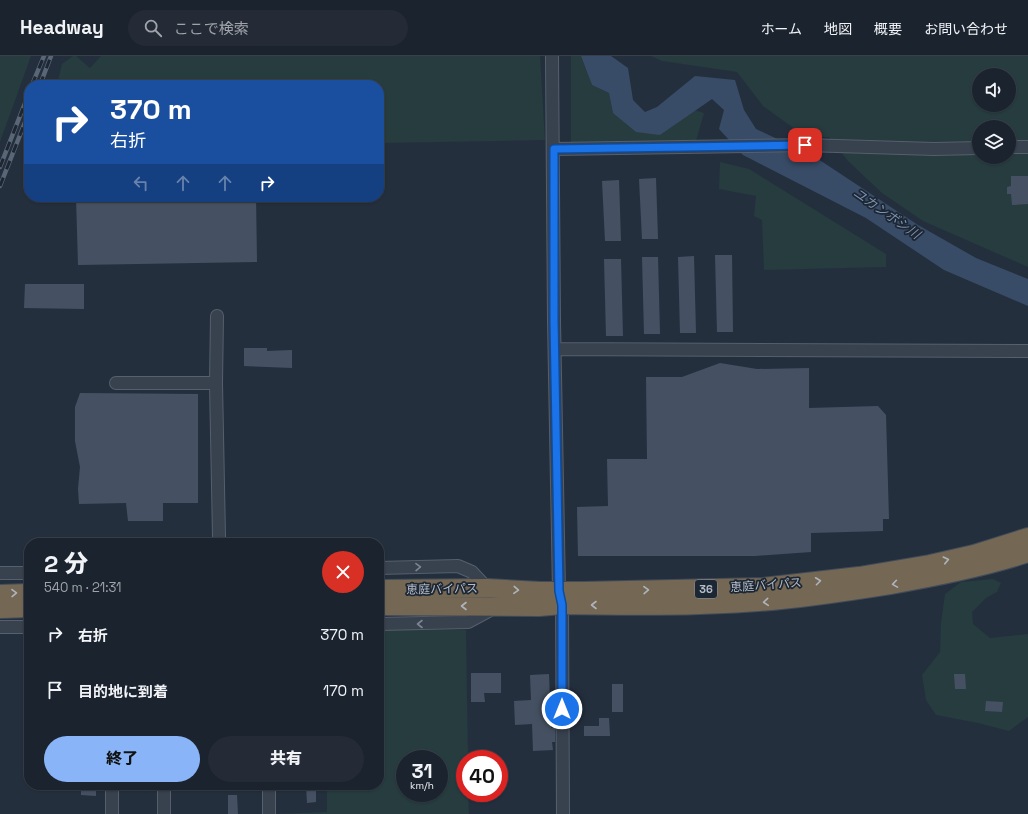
<!DOCTYPE html>
<html lang="ja">
<meta charset="utf-8">
<style>
body{margin:0;font-family:"Space Grotesk","Noto Sans JP",sans-serif;background:#242b36;color:#f1f3f6;height:100vh;display:flex;flex-direction:column;font-size:15px;white-space:nowrap}
*{box-sizing:border-box;margin:0}
p{font-size:13px;color:#a0a4aa}
.icon{flex:none;width:22px;height:22px;fill:none;stroke:currentColor;stroke-width:2;stroke-linecap:round;stroke-linejoin:round}
.map{position:relative;flex:1;overflow:hidden}
.sheet{position:absolute;left:24px;top:482px;width:360px;height:252px;display:flex;flex-direction:column;background:#1b232e;border-radius:16px;box-shadow:0 1px 3px #0004,0 0 0 1px #39404a}
.sheet>*{flex:none}
.hud{position:absolute;left:24px;top:24px;width:360px;height:122px;border-radius:16px;box-shadow:0 1px 3px #0004,0 0 0 1px #39404a;background:#1a4fa0;color:#fff;overflow:hidden}
.tools{position:absolute;left:972px;top:12px;display:grid;gap:8px}
.tools a{display:grid;place-items:center;width:44px;height:44px;border-radius:50%;background:#1b232e;box-shadow:0 1px 3px #0004,0 0 0 1px #39404a;font-size:20px}
.speed{position:absolute;left:396px;top:694px;display:flex;gap:8px;font-size:20px;font-weight:700;text-align:center}
.speed>*{display:grid;place-content:center;width:52px;height:52px;border-radius:50%;background:#1b232e;box-shadow:0 1px 3px #0004,0 0 0 1px #39404a;line-height:1}
.speed small{font-size:10px;font-weight:400}
.speed .limit{border:6px solid #d22;background:#fff;color:#111}
.pin{position:absolute;display:grid;place-items:center;width:34px;height:34px;color:#fff;margin:-17px;border-radius:8px;box-shadow:0 2px 6px #0006}
.me{position:absolute;width:44px;margin:-22px;rotate:0deg;stroke-linejoin:round;filter:drop-shadow(0 0 3px #0008)}
.turn{display:flex;align-items:center;gap:14px;height:84px;padding:0 20px;font-size:18px}
.turn .icon{width:52px;height:52px;stroke-width:2.5}
.turn b{display:block;font-size:28px;line-height:34px}
.lanes{display:flex;align-items:center;height:38px;padding:0 20px;background:#0003;justify-content:center;gap:20px;direction:ltr}
.lanes .off{opacity:.35}
.round{display:grid;place-items:center;flex:none;width:42px;height:42px;border-radius:21px;background:#242b36}
.overview{display:flex;align-items:center;justify-content:space-between;height:68px;padding:0 20px}
h1{font-size:24px;font-weight:800;line-height:30px}
.action{display:flex;gap:8px;margin-top:auto;padding:8px 20px}
.action a{flex:1;height:46px;border-radius:24px;background:#8ab4f8;color:#111;font-size:16px;font-weight:800;line-height:46px;text-align:center}
.action a+a{background:#242b36;color:#f1f3f6}
ul{padding:0;list-style:none}
li{display:flex;align-items:center;gap:12px;height:56px;padding:0 20px}
li div{flex:1}
li b{display:block;font-size:15px}
li em{font-style:normal}
header{display:flex;align-items:center;gap:24px;box-sizing:border-box;height:56px;padding:0 20px;background:#1b232e;border-bottom:1px solid #39404a}
header strong{font-size:19px}
nav{display:flex;gap:22px;margin-inline-start:auto;font-size:14px}
.search{width:280px;height:36px;background:#242b36;display:flex;align-items:center;gap:10px;box-sizing:border-box;padding:0 14px;border-radius:22px;color:#a0a4aa;font-size:15px}
.map>svg:first-child{display:block}
.green{fill:#263c3f;fill-rule:evenodd}
.water{fill:#394c67}
.building{fill:#455162}
.lines{fill:none;stroke-linecap:round;stroke-linejoin:round}
.minor-casing{stroke:#565f6c;stroke-width:14}
.highway-casing{stroke:#434c59;stroke-width:20}
.minor{stroke:#38414e;stroke-width:12}
.highway{stroke:#746855;stroke-width:18}
.rail-casing{stroke:#5a6575;stroke-width:4.5}
.rail{stroke:#1d2633;stroke-width:3;stroke-dasharray:9;stroke-linecap:butt}
.oneway{stroke:#aeb4bd}
.oneway2{stroke:#7c8592}
.route-casing{stroke:#114b97;stroke-width:10}
.route{stroke:#1a73e8;stroke-width:7}
.labels{text-anchor:middle;stroke-width:3.5;stroke-linejoin:round;paint-order:stroke}
.shield{fill:#1d2633;stroke:#878f9c;stroke-width:1}
.shield-label{font-size:11px;font-weight:bold;fill:#b4bcc9}
.street-label{font-size:12px;fill:#b4bcc9;stroke:#1d2633}
.water-label{font-size:13px;font-style:italic;fill:#7c92b1;stroke:#1d2633}
</style>
<header>
<strong>Headway</strong>
<div class="search"><svg class="icon" aria-label="search" viewBox="0 0 24 24"><circle cx="10" cy="10" r="6"/><path d="M15 15l6 6"/></svg>ここで検索</div>
<nav><a>ホーム</a><a>地図</a><a>概要</a><a>お問い合わせ</a></nav>
</header>
<div class="map">
<svg width="1028" height="758" viewBox="0 0 1028 758">
<rect width="100%" height="100%" fill="#242f3e"/>
<path class="green" d="M0,0H31L0,86Z
M73,0H76L90,12L101,0H540L545,84L379,87V29H57L62,8Z
M571,0H581L592,29L609,37L613,57L660,79L694,54L704,57L696,85L571,88Z
M651,0H1028V211L923,165L882,137L848,105L829,81H806L763,50L737,16L662,5ZM979,19H1009V49H979ZM979,71H1009V101H979Z
M720,106L749,113L886,198V211L764,214L762,164L754,160L756,140L719,133Z
M993,523L1001,527L997,536L986,542L972,556L973,568L990,582L1028,578V661L1009,675L978,667L936,659L926,644L922,619L940,596L941,567L945,538L961,526Z
M379,574H466L468,703H465V737H468L469,758H275L327,756V729H379ZM405,703H439V737H405Z"/>
<path class="water" d="M581,0H611L628,12L633,44L645,56L657,51L695,20L735,24L744,54L756,73L815,101L918,169L976,202L1028,223V250L944,214L866,162L743,99L719,73L724,54L712,43L660,79L636,76L613,57L609,37L592,29Z"/>
<path class="building" d="M1011,120H1028V148L1012,149L1011,138H1007V131L1011,130Z
M656,122L658,183H642L639,123Z
M619,124L621,185H605L602,125Z
M76,141H256L257,206L78,209Z
M715,199H732L733,276H717Z
M694,200L696,277H680L678,201Z
M642,201H658L660,278H644Z
M604,203H621L623,280H606Z
M25,228H84V253L24,252Z
M244,292H267V295L292,294V312L244,310Z
M720,307L757,313L809,312V352L878,350L886,359L889,463H883V475L811,477V496L755,500H578L577,451L608,450L607,403H647L646,321H682Z
M80,337L198,338V447H163V465H128L126,447L79,448L78,433L80,411L75,385V351Z
M471,617H501V637H484L485,646H471Z
M549,618L551,672L555,671V686H552L553,694L533,695L532,668L515,669L514,645L531,644L530,619Z
M954,618H965L966,633H955Z
M612,628H623V656H612Z
M986,645L1003,646L1002,656L985,655Z
M599,662H609L610,680H584V670H599Z
M81,729H96V740L81,739Z
M306,729H316V746L307,747Z
M228,739H237L238,758H228Z"/>
<g class="lines">
<g class="minor-casing">
<path id="minor" d="M552,0L554,265L559,535L562,549L563,758
M1009,91H1028
M554,93L805,89L934,93L979,92
M217,260L216,327L219,481
M555,293L1028,295
M116,327H216
M379,512L458,510L472,516L487,532
M0,517H29
M379,568L468,566L494,552
M0,571H29
M112,758V729
M164,758V729
M269,758V729"/>
</g>
<g class="highway-casing">
<path id="highway" d="M379,533L487,532L540,535H583L763,531L859,520L930,508L974,498L1028,481
M0,538L29,537
M379,550L539,551L562,549C627,550 693,551 758,546C802,543 846,536 890,529C936,521 983,512 1028,497
M0,553L29,552"/>
</g>
<use href="#minor" class="minor"/>
<use href="#highway" class="highway"/>
<g class="rail-casing">
<path id="rail" d="M32,29L44,0
M40,29L51,0
M0,111L29,37
M0,130L29,56"/>
</g>
<use href="#rail" class="rail"/>
</g>
<defs><path id="oneway-chevron" d="M-2-3.5L2.5 0L-2 3.5" fill="none" stroke-width="1.6" stroke-linecap="round" stroke-linejoin="round"/></defs>
<g class="oneway">
<use href="#oneway-chevron" transform="translate(946 504) rotate(-13)"/>
<use href="#oneway-chevron" transform="translate(818 525) rotate(-7)"/>
<use href="#oneway-chevron" transform="translate(895 528) rotate(171)"/>
<use href="#oneway-chevron" transform="translate(516 534) rotate(3)"/>
<use href="#oneway-chevron" transform="translate(646 534) rotate(-1)"/>
<use href="#oneway-chevron" transform="translate(14 537) rotate(-1)"/>
<use href="#oneway-chevron" transform="translate(766 546) rotate(175)"/>
<use href="#oneway-chevron" transform="translate(594 549) rotate(180)"/>
<use href="#oneway-chevron" transform="translate(464 550) rotate(180)"/>
</g>
<g class="oneway2">
<use href="#oneway-chevron" transform="translate(418 511) rotate(-1)"/>
<use href="#oneway-chevron" transform="translate(420 568) rotate(180)"/>
</g>
<g class="lines">
<g class="route-casing">
<path id="route" d="M562,653V549L559,535L554,265V93L805,89"/>
</g>
<use href="#route" class="route"/>
</g>
<g class="labels">
<rect class="shield" x="695" y="524" width="22" height="18" rx="3"/>
<g class="shield-label">
<text x="706" y="537">36</text>
</g>
<g class="street-label">
<text transform="translate(766 529) rotate(-4)" y="4">恵庭バイパス</text>
<text transform="translate(442 533) rotate(-1)" y="4">恵庭バイパス</text>
</g>
<g class="water-label">
<text transform="translate(887 157) rotate(35)" y="5">ユカンボシ川</text>
</g>
</g>
</svg>
<div class="tools">
<a><svg class="icon" aria-label="sound" viewBox="0 0 24 24"><path d="M4 9h4l5-4v14l-5-4H4zM17 9q2 3 0 6"/></svg></a>
<a><svg class="icon" aria-label="layers" viewBox="0 0 24 24"><path d="M12 4l9 5-9 5-9-5zM3 14l9 5 9-5"/></svg></a>
</div>
<div class="speed"><div>31<small>km/h</small></div><div class="limit">40</div></div>
<div class="pin" style="left:805px;top:89px;background:#d93025"><svg class="icon" aria-label="arrive" viewBox="0 0 24 24"><path d="M6 21V4h12l-3 4 3 4H6"/></svg></div>
<svg class="me" style="left:562px;top:653px" viewBox="-20 -20 40 40"><circle r="17" fill="#1a73e8" stroke="#fff" stroke-width="3"/><path d="M0-11L8 9 0 5-8 9z" fill="#fff"/></svg>
<div class="hud">
<div class="turn"><svg class="icon" aria-label="right" viewBox="0 0 24 24"><path d="M7 20v-9h11M14 6l5 5-5 5"/></svg><div><b>370 m</b>右折</div></div>
<div class="lanes"><svg class="icon off" aria-label="left" viewBox="0 0 24 24"><path d="M17 20v-9H6M10 6l-5 5 5 5"/></svg><svg class="icon off" aria-label="ahead" viewBox="0 0 24 24"><path d="M12 20V5M6 11l6-6 6 6"/></svg><svg class="icon off" aria-label="ahead" viewBox="0 0 24 24"><path d="M12 20V5M6 11l6-6 6 6"/></svg><svg class="icon" aria-label="right" viewBox="0 0 24 24"><path d="M7 20v-9h11M14 6l5 5-5 5"/></svg></div>
</div>
<section class="sheet">
<div class="overview"><div><h1>2 分</h1><p>540 m · 21:31</p></div><a class="round" style="background:#d93025;color:#fff"><svg class="icon" aria-label="close" viewBox="0 0 24 24"><path d="M6 6l12 12M18 6L6 18"/></svg></a></div>
<ul>
<li><svg class="icon" aria-label="right" viewBox="0 0 24 24"><path d="M7 20v-9h11M14 6l5 5-5 5"/></svg><div><b>右折</b></div><em>370 m</em></li>
<li><svg class="icon" aria-label="arrive" viewBox="0 0 24 24"><path d="M6 21V4h12l-3 4 3 4H6"/></svg><div><b>目的地に到着</b></div><em>170 m</em></li>
</ul>
<div class="action"><a>終了</a><a>共有</a></div>
</section>
</div>
